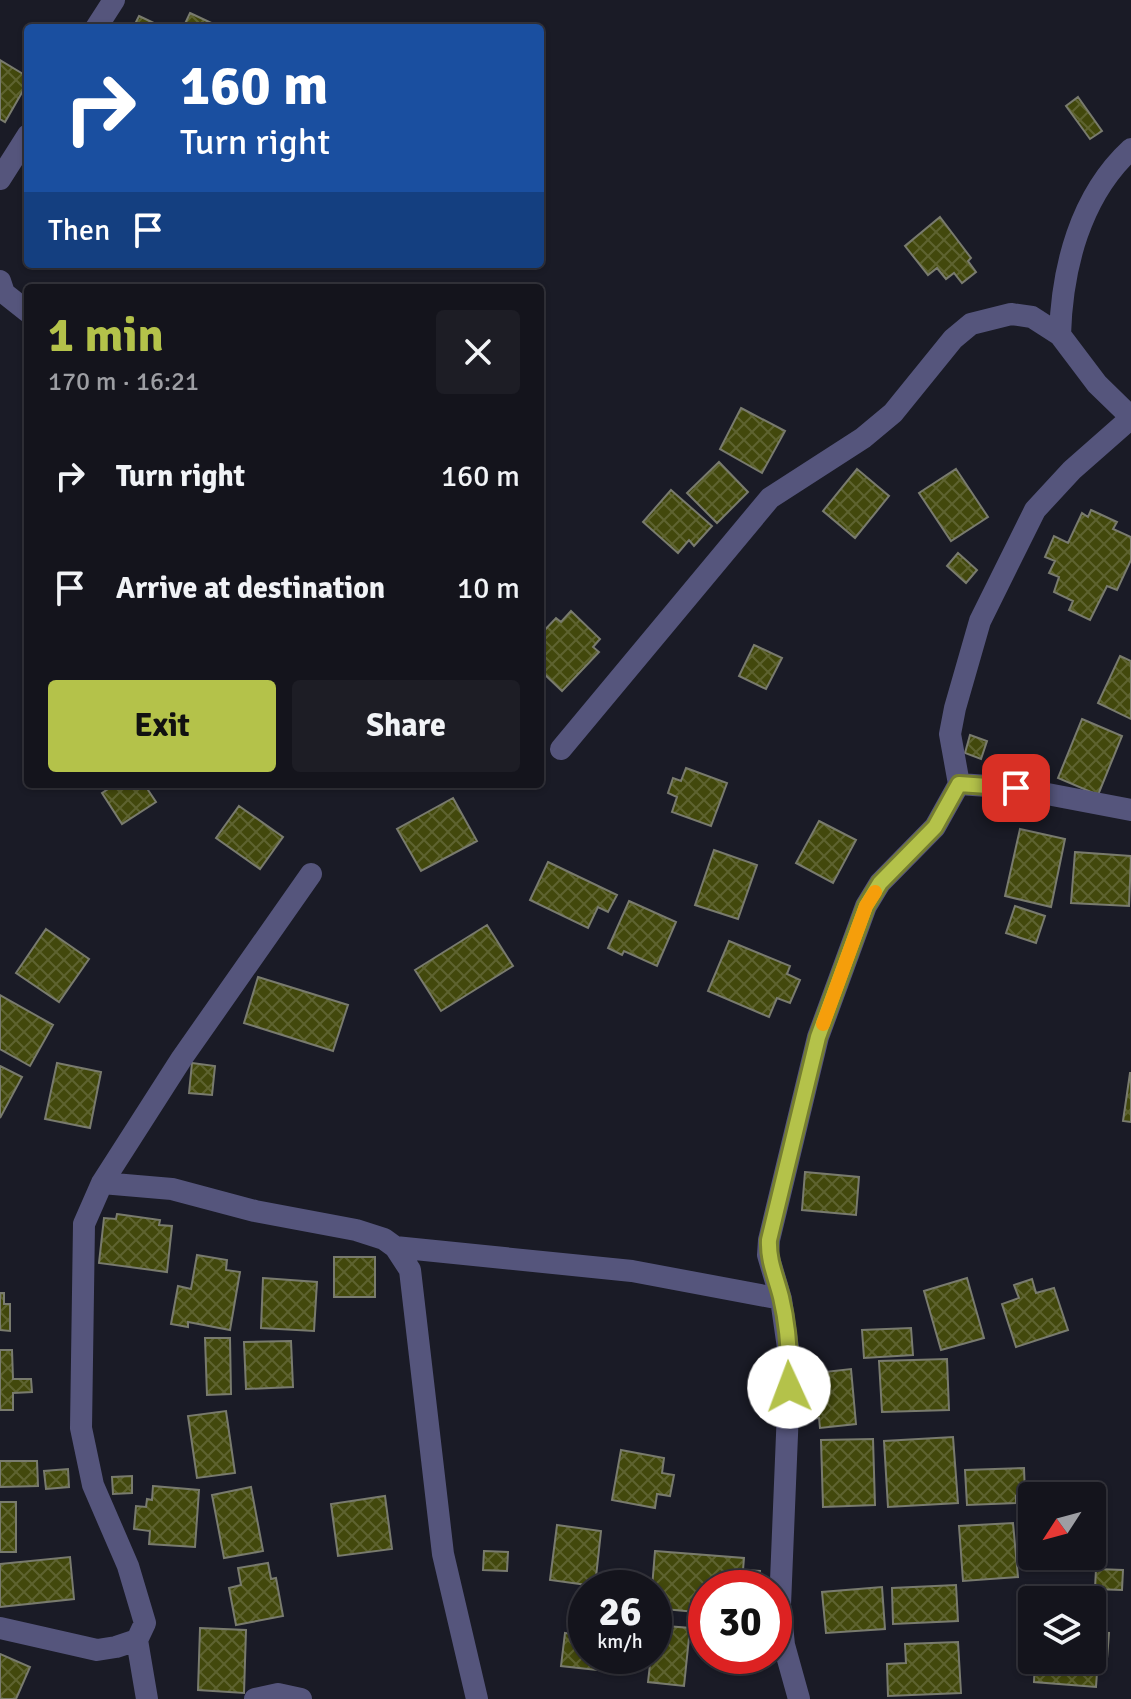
<!DOCTYPE html>
<meta charset="utf-8">
<style>
body{margin:0;font-family:Signika,sans-serif;background:#1d1d25;color:#f1f3f6;height:100vh;display:flex;flex-direction:column;font-size:30px;white-space:nowrap}
*{box-sizing:border-box;margin:0}
p{font-size:26px;color:#9d9ea3}
.icon{flex:none;width:44px;height:44px;fill:none;stroke:currentColor;stroke-width:2;stroke-linecap:round;stroke-linejoin:round}
.map{position:relative;flex:1;overflow:hidden}
.sheet{position:absolute;left:24px;top:284px;width:520px;height:504px;display:flex;flex-direction:column;background:#14141c;border-radius:8px;box-shadow:0 2px 6px #0004,0 0 0 2px #33333b}
.sheet>*{flex:none}
.hud{position:absolute;left:24px;top:24px;width:520px;height:244px;border-radius:8px;box-shadow:0 2px 6px #0004,0 0 0 2px #33333b;background:#1a4fa0;color:#fff;overflow:hidden}
.needle{width:52px;rotate:234deg}
.buttons{position:absolute;left:1018px;top:1482px;display:grid;gap:16px}
.buttons a{display:grid;place-items:center;width:88px;height:88px;border-radius:8px;background:#14141c;box-shadow:0 2px 6px #0004,0 0 0 2px #33333b;font-size:40px}
.speed{position:absolute;left:568px;top:1570px;display:flex;gap:16px;font-size:40px;font-weight:700;text-align:center}
.speed>*{display:grid;place-content:center;width:104px;height:104px;border-radius:50%;background:#14141c;box-shadow:0 2px 6px #0004,0 0 0 2px #33333b;line-height:1}
.speed small{font-size:20px;font-weight:400}
.speed .limit{border:12px solid #d22;background:#fff;color:#111}
.pin{position:absolute;display:grid;place-items:center;width:68px;height:68px;color:#fff;margin:-34px;border-radius:16px;box-shadow:0 4px 12px #0006}
.me{position:absolute;width:88px;margin:-44px;rotate:358deg;stroke-linejoin:round;filter:drop-shadow(0 0 6px #0008)}
.turn{display:flex;align-items:center;gap:28px;height:168px;padding:0 24px;font-size:36px}
.turn .icon{width:104px;height:104px;stroke-width:2.5}
.turn b{display:block;font-size:56px;line-height:68px}
.then{display:flex;align-items:center;height:76px;padding:0 24px;background:#0003;gap:16px;font-size:30px}
.round{display:grid;place-items:center;flex:none;width:84px;height:84px;border-radius:8px;background:#1d1d25}
.summary{display:flex;align-items:center;justify-content:space-between;height:136px;padding:0 24px}
h1{font-size:48px;font-weight:700;line-height:60px;color:#b4c24a}
.button{display:flex;gap:16px;margin-top:auto;padding:16px 24px}
.button a{flex:1;height:92px;border-radius:8px;background:#b4c24a;color:#111;font-size:32px;font-weight:700;line-height:92px;text-align:center}
.button a+a{background:#1d1d25;color:#f1f3f6}
ul{padding:0;list-style:none}
li{display:flex;align-items:center;gap:24px;height:112px;padding:0 24px}
li div{flex:1}
li b{display:block;font-size:30px}
li em{font-style:normal}
.map>svg:first-child{display:block}
.building{fill:url(#building-cross-hatch);stroke:#797b6e;stroke-width:2}
.lines{fill:none;stroke-linecap:round;stroke-linejoin:round}
.street{stroke:#55557c;stroke-width:22}
.route-casing{stroke:#757e30;stroke-width:20}
.route{stroke:#b4c24a;stroke-width:14}
.slow{stroke:#f59e0b;stroke-width:14}
</style>
<div class="map">
<svg width="1131" height="1699" viewBox="0 0 1131 1699">
<defs>
<pattern id="building-cross-hatch" width="8" height="8" patternUnits="userSpaceOnUse" patternTransform="scale(2)"><rect width="8" height="8" fill="#42480c"/><path d="M0 0l8 8M0 8l8-8" fill="none" stroke="#5e6330"/></pattern>
</defs>
<rect width="100%" height="100%" fill="#1a1b26"/>
<path class="building" d="M190,13L222,28H183Z
M139,16L156,24L154,28H133Z
M0,60L28,77V82L5,122L0,119Z
M1078,97L1102,131L1090,139L1066,106Z
M940,217L971,258L968,261L976,272L962,283L954,273L946,279L937,268L928,275L905,246Z
M741,408L785,431L762,473L720,449Z
M719,462L748,492L717,523L687,493Z
M857,469L889,496L855,538L823,511Z
M956,469L988,517L951,541L919,493Z
M671,490L712,526L694,546L689,540L678,553L643,522Z
M1091,510L1117,522L1113,529L1131,537V560L1117,590L1107,586L1090,620L1069,610L1073,601L1054,592L1059,577L1049,573L1055,561L1045,557L1054,536L1068,543L1082,513L1088,517Z
M958,553L977,570L966,583L947,566Z
M571,611L600,639L593,647L599,652L562,691L540,670V635L556,618L561,622Z
M754,645L782,658L766,689L739,676Z
M1120,656L1131,661V719L1098,703Z
M1082,719L1122,736L1098,795L1058,778Z
M970,735L987,741L981,759L965,753Z
M686,768L727,783L711,826L672,812L677,797L668,793L673,778L681,781Z
M116,784H144L156,802L122,824L102,793Z
M453,798L477,841L421,871L397,829Z
M239,806L283,837L260,869L216,838Z
M819,821L856,840L833,883L796,863Z
M1020,829L1065,839L1051,907L1005,896Z
M714,850L757,865L738,919L695,905Z
M1075,852L1131,856L1129,906L1071,903Z
M548,862L617,895L608,912L598,907L588,928L530,900Z
M629,901L676,922L657,966L624,951L622,955L608,948Z
M1015,906L1045,916L1036,943L1006,933Z
M487,925L513,966L441,1011L415,970Z
M46,929L89,959L59,1002L16,973Z
M729,941L790,966L787,974L800,980L790,1003L777,998L769,1017L708,991Z
M258,977L348,1005L333,1051L244,1023Z
M0,995L53,1025L30,1066L0,1049Z
M57,1063L101,1072L90,1128L45,1119Z
M192,1063L215,1066L212,1095L189,1093Z
M0,1066L22,1077L0,1118Z
M1130,1073H1131V1122L1123,1121Z
M805,1172L859,1177L856,1215L802,1210Z
M117,1214L160,1220L159,1225L172,1226L167,1272L99,1263L104,1218L116,1219Z
M197,1255L227,1260L226,1270L240,1272L230,1330L188,1322V1327L171,1324L178,1286L191,1289Z
M334,1257H375V1297H334Z
M263,1278L317,1282L314,1331L261,1328Z
M967,1278L984,1338L941,1350L924,1291Z
M1032,1279L1036,1293L1054,1288L1068,1330L1016,1347L1002,1304L1019,1298L1014,1285Z
M0,1293H4V1304H10V1331L0,1330Z
M911,1328L913,1355L864,1358L862,1330Z
M205,1338H230L231,1394L207,1395Z
M291,1341L293,1387L246,1389L244,1342Z
M0,1350H12L13,1379H31L32,1392L13,1393V1410H0Z
M947,1359L949,1410L882,1412L879,1361Z
M851,1369L856,1424L820,1428L819,1418L812,1419L808,1374Z
M226,1411L235,1473L197,1478L188,1416Z
M953,1437L958,1503L888,1507L884,1441Z
M873,1439L875,1505L823,1507L821,1440Z
M621,1450L664,1458L662,1473L674,1475L670,1496L657,1494L655,1508L612,1500Z
M0,1461H37L38,1486L0,1487Z
M1024,1468L1025,1495L1016,1496V1503L967,1505L965,1470Z
M68,1469L69,1487L46,1489L44,1471Z
M132,1476V1493L113,1494L112,1477Z
M153,1486L199,1490L195,1547L149,1544L150,1531L134,1529L136,1506L146,1507L147,1499L152,1500Z
M251,1487L263,1551L224,1558L212,1495Z
M385,1496L392,1549L338,1556L331,1504Z
M0,1502H16V1552H0Z
M1013,1523L1018,1577L963,1581L959,1526Z
M557,1525L601,1531L595,1586L550,1580Z
M484,1551L508,1552L507,1571L483,1570Z
M655,1551L744,1558L743,1570L760,1571L759,1588H706V1613L654,1608V1588H652Z
M70,1557L74,1599L0,1607V1564Z
M268,1563L271,1579L276,1578L283,1616L236,1625L229,1588L241,1585L238,1568Z
M1096,1569L1123,1570L1122,1590L1095,1589Z
M956,1585L958,1621L893,1624L892,1588Z
M1026,1585L1094,1588L1093,1603H1098L1097,1627H1092V1600H1032V1625L1025,1624Z
M882,1587L885,1629L826,1633L822,1592Z
M654,1625L690,1628L684,1686L648,1682L651,1656H654Z
M200,1628L246,1630L244,1693L198,1690Z
M1092,1632L1109,1633L1107,1659L1098,1658L1096,1687L1034,1682L1035,1660H1092Z
M565,1633L586,1636V1656H608L606,1671L561,1666Z
M958,1642L961,1693L888,1696L887,1664L906,1663L905,1644Z
M0,1654L30,1667L16,1699H0Z"/>
<g class="lines">
<path class="street" d="M96,28L114,0
M0,179L28,135
M0,281L4,293L28,312
M1060,335C1062,268 1080,196 1131,149
M561,749L770,498L863,438L893,413L953,339L971,324L1011,314L1032,317L1060,335L1097,384L1131,417
M959,784L1016,788L1131,810
M102,1183L172,1189L255,1211L356,1230L384,1239L395,1247L410,1270L443,1554L477,1699
M395,1247L632,1271L781,1299
M0,1628L97,1650L116,1647L137,1640
M147,1699L137,1640L145,1623L128,1566L93,1485L81,1428L84,1224L102,1183L182,1058L311,874
M255,1699L278,1694L301,1699
M799,1699L784,1645L780,1605L790,1362L781,1299L768,1255L769,1240L818,1037L866,906L880,883L935,827L959,784L950,734L955,708L980,621L1035,510L1072,470L1131,418"/>
</g>
<g class="lines">
<g class="route-casing">
<path id="route" d="M789,1387C790,1358 788,1326 781,1297C776,1277 768,1261 769,1240L818,1037L866,906L880,883L935,827L959,784L1016,788"/>
</g>
<use href="#route" class="route"/>
<path class="slow" d="M823,1024L866,906L875,892"/>
</g>
</svg>
<div class="buttons">
<a><svg class="needle" viewBox="-14 -14 28 28"><path d="M0-13l5 13h-10z" fill="#e53935"/><path d="M0 13l5-13h-10z" fill="#9d9ea3"/></svg></a>
<a><svg class="icon" aria-label="layers" viewBox="0 0 24 24"><path d="M12 4l9 5-9 5-9-5zM3 14l9 5 9-5"/></svg></a>
</div>
<div class="speed"><div>26<small>km/h</small></div><div class="limit">30</div></div>
<div class="pin" style="left:1016px;top:788px;background:#d93025"><svg class="icon" aria-label="arrive" viewBox="0 0 24 24"><path d="M6 21V4h12l-3 4 3 4H6"/></svg></div>
<svg class="me" style="left:789px;top:1387px" viewBox="-20 -20 40 40"><circle r="19" fill="#fff"/><path d="M0-13L10 11 0 6-10 11z" fill="#b4c24a"/></svg>
<div class="hud">
<div class="turn"><svg class="icon" aria-label="right" viewBox="0 0 24 24"><path d="M7 20v-9h11M14 6l5 5-5 5"/></svg><div><b>160 m</b>Turn right</div></div>
<div class="then">Then<svg class="icon" aria-label="arrive" viewBox="0 0 24 24"><path d="M6 21V4h12l-3 4 3 4H6"/></svg></div>
</div>
<section class="sheet">
<div class="summary"><div><h1>1 min</h1><p>170 m · 16:21</p></div><a class="round"><svg class="icon" aria-label="close" viewBox="0 0 24 24"><path d="M6 6l12 12M18 6L6 18"/></svg></a></div>
<ul>
<li><svg class="icon" aria-label="right" viewBox="0 0 24 24"><path d="M7 20v-9h11M14 6l5 5-5 5"/></svg><div><b>Turn right</b></div><em>160 m</em></li>
<li><svg class="icon" aria-label="arrive" viewBox="0 0 24 24"><path d="M6 21V4h12l-3 4 3 4H6"/></svg><div><b>Arrive at destination</b></div><em>10 m</em></li>
</ul>
<div class="button"><a>Exit</a><a>Share</a></div>
</section>
</div>
